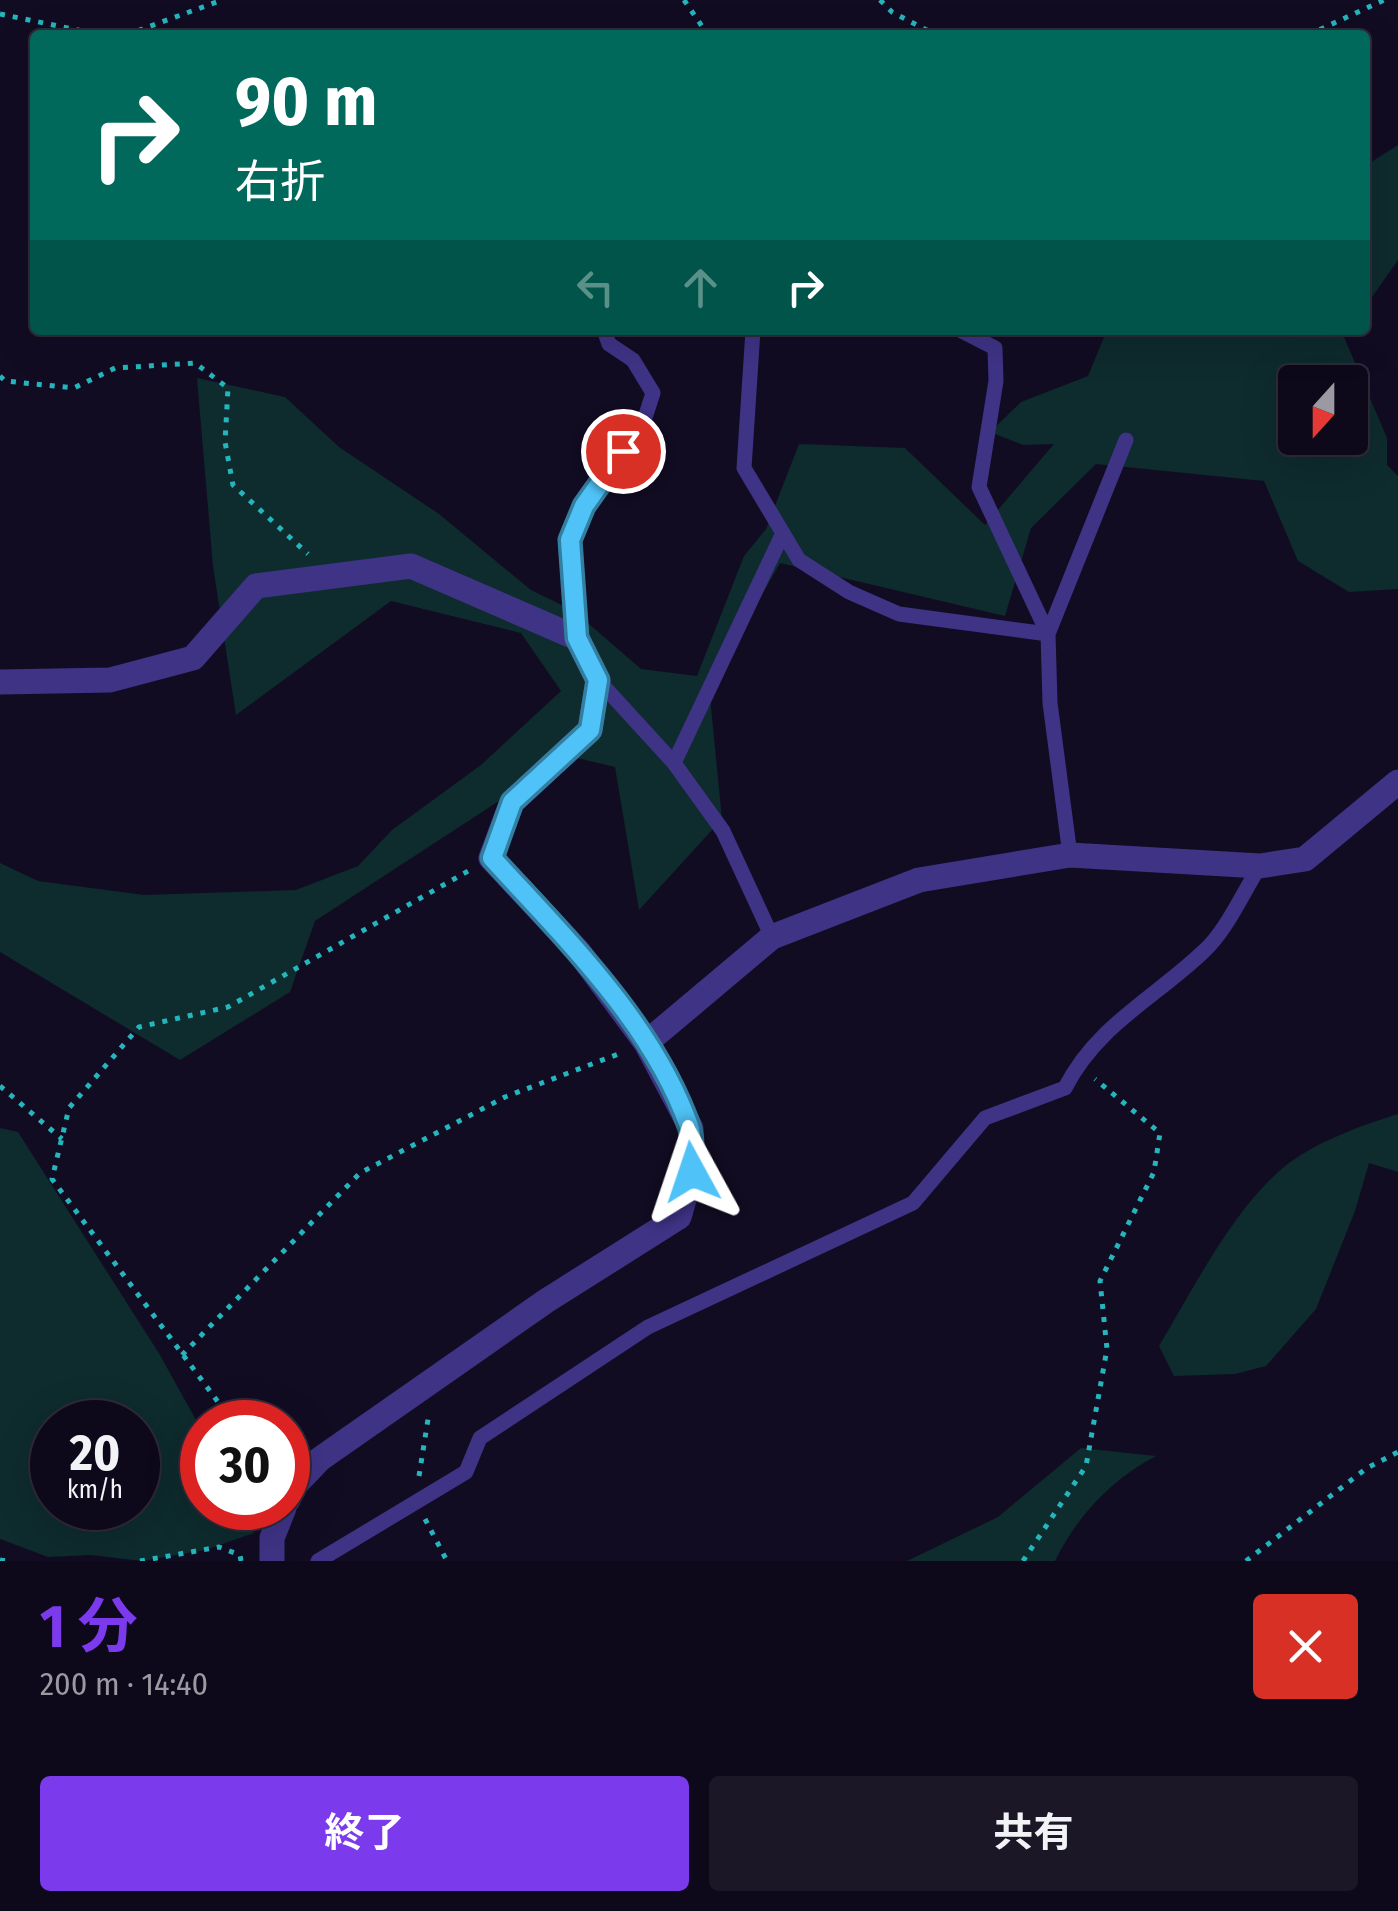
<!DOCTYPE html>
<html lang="ja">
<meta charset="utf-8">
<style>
body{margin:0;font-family:"Fira Sans Condensed","Noto Sans JP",sans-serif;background:#1c1727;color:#f1f3f6;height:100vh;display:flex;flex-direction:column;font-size:38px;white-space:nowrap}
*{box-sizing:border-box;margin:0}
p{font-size:32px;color:#9b9aa2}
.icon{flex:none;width:55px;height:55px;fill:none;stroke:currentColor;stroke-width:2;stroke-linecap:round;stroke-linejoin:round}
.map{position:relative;height:1561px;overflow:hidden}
.side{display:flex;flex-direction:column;background:#0e091a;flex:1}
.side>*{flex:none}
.banner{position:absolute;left:30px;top:30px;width:1340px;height:305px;border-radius:10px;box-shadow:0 10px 40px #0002,0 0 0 2px #2e2a39;background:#00695c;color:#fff;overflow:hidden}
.needle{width:65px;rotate:201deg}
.fabs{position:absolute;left:1278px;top:365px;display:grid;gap:20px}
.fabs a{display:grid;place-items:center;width:90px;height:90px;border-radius:10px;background:#0e091a;box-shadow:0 10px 40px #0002,0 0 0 2px #2e2a39;font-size:50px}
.speed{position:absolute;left:30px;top:1400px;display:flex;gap:20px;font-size:50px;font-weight:700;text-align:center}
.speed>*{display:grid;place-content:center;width:130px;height:130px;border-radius:50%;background:#0e091a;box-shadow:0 10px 40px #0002,0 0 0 2px #2e2a39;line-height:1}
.speed small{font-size:25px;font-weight:400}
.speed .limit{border:15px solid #d22;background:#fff;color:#111}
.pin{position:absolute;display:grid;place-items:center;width:85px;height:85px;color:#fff;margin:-42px;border:5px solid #fff;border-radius:50%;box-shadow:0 2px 10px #0007}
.me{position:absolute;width:110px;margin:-55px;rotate:355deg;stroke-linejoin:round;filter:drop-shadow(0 0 8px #0008)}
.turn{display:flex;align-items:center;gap:35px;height:210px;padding:0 40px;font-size:45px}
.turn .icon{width:130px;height:130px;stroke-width:2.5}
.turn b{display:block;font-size:70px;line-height:85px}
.lanes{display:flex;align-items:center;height:95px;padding:0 40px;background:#0003;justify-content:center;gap:50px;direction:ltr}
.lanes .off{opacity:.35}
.round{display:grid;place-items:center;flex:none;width:105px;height:105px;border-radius:10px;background:#1c1727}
.head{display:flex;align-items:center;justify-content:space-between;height:170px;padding:0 40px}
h1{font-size:60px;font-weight:700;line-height:75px;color:#7c3aed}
.cta{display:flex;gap:20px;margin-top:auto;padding:20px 40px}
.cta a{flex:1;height:115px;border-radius:10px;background:#7c3aed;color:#fff;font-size:40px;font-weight:700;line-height:115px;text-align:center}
.cta a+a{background:#1c1727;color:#f1f3f6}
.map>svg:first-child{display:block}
.green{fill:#0e2b2d;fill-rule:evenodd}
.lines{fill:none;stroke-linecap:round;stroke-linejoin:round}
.path{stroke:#25b5bc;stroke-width:5;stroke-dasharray:5 8;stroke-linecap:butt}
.service{stroke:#3f3386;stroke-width:15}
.minor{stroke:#3f3386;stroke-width:25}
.route-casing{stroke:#337fa1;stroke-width:25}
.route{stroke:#4fc3f7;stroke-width:18}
</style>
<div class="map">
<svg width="1398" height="1561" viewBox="0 0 1398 1561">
<rect width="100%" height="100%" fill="#120c23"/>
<path class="green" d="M1398,145V260L1365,307V166Z
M1107,330H1349L1344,337L1387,438V465L1398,476V589L1349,592L1298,561L1264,481L1096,464L1031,528L1005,616L780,563L709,687L722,819L639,910L615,767L568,756L315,921L290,992L180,1060L0,952V863L38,881L144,895L296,890L358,866L392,830L481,765L561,691L521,633L391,601L236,715L213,566L197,378L285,397L339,447L439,514L531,590L574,611L641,669L697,676L744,556L766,529L799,444L905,448L985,525L1054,444L1023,445L990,432L1021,402L1088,376ZM1295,382H1350V438H1295Z
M1398,1114V1172L1369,1163L1355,1211L1316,1309L1266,1366L1235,1374L1174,1376L1159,1346C1192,1291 1228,1219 1275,1175C1304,1146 1359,1126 1398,1114Z
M0,1128L18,1132L160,1355L202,1431V1508H241L254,1533L205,1550L142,1561L91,1555L48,1557L0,1539ZM138,1422V1508H52V1422Z
M1081,1448L1156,1456C1112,1479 1077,1516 1055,1561H907L998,1517Z"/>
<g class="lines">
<path class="path" d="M684,0L708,35
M880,0L892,12L936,35
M0,14L102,35
M126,35L222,0
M1308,35L1384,0
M0,376L5,381L74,388L115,368L195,363L228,388L225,442L233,485L308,554
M0,1086L62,1139
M182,1355L360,1173L505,1097L621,1053
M233,1422L52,1179L69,1108L139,1027L228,1007L470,870
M419,1476L429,1413
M425,1519L447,1561
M0,1560L7,1561
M140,1561L219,1547L240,1555L241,1561
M1023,1561L1086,1466L1107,1349L1100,1281L1154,1172L1160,1133L1095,1079
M1246,1561L1367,1468L1398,1452"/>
<path class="service" d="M753,330L744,468L799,560L849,592L899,614L1048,634L979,487L996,381L995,348L960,330
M577,638L570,541L584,505L643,424L653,393L633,360L609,344L604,330
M598,680L674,763L723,831L772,937
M674,763L783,533
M1070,855L1050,703L1048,634L1126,440
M318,1561L466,1472L480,1438L648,1327L913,1203L985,1118L1065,1088C1097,1025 1155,998 1204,951C1227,930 1243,892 1260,866"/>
<path class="minor" d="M0,682L110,680L193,658L256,586L411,566L577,638L598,680L590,730L512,802L491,858L578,951L646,1043L691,1128L692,1172L679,1217L546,1301L320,1459L294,1486L288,1500
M646,1043L772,937L919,880L1070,855L1260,866L1305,859L1398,782
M272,1561V1538L284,1508"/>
</g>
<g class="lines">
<g class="route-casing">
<path id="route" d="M623,451L584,506L570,540L577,638L598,680L590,730L512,802L492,858C564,937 652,1022 689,1126C694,1139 691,1158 692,1172"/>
</g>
<use href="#route" class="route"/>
</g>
</svg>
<div class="fabs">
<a><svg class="needle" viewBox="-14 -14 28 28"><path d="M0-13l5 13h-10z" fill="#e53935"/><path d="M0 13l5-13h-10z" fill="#9b9aa2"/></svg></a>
</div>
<div class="speed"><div>20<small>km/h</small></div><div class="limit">30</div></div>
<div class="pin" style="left:623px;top:451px;background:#d93025"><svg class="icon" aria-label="arrive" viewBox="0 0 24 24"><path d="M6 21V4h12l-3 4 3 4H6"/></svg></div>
<svg class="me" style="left:692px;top:1172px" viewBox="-20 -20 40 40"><path d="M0-17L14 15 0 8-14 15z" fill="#4fc3f7" stroke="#fff" stroke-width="4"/></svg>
<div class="banner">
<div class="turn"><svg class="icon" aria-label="right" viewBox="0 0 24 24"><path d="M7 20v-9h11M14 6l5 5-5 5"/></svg><div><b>90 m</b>右折</div></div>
<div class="lanes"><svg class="icon off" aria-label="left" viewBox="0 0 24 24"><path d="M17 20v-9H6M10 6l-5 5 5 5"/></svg><svg class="icon off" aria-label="ahead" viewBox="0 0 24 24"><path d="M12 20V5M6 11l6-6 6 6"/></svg><svg class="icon" aria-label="right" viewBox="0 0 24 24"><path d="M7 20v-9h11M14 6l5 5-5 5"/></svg></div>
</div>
</div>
<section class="side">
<div class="head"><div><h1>1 分</h1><p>200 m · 14:40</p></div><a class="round" style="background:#d93025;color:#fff"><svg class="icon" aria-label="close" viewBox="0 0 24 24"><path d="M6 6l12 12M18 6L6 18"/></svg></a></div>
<div class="cta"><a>終了</a><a>共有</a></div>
</section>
